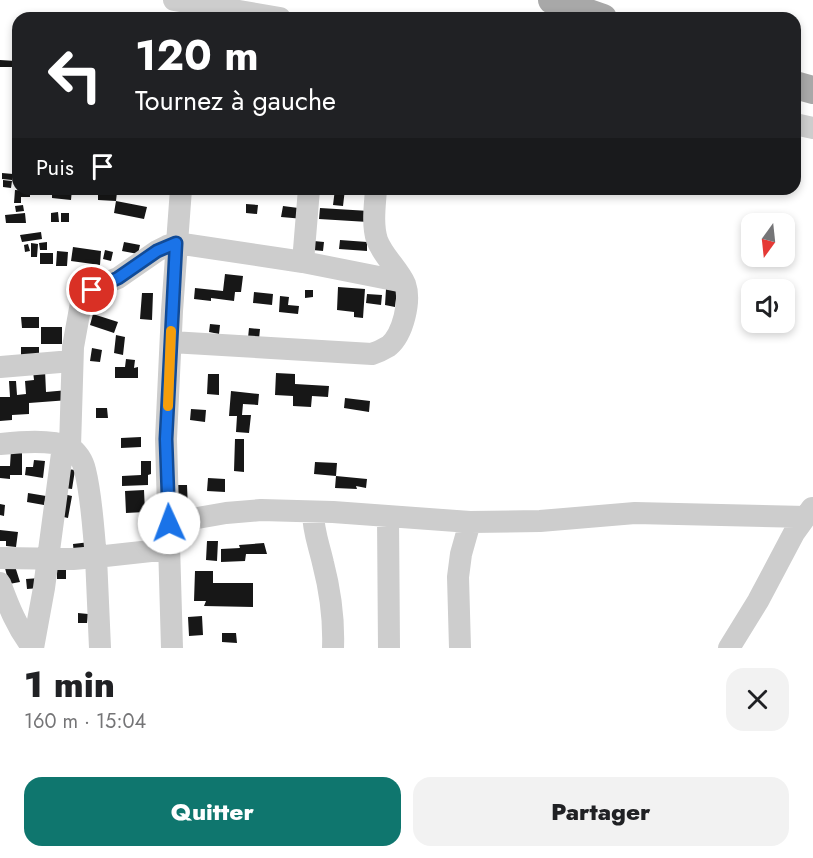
<!DOCTYPE html>
<html lang="fr">
<meta charset="utf-8">
<style>
body{margin:0;font-family:Jost,sans-serif;background:#f2f2f2;color:#202124;height:100vh;display:flex;flex-direction:column;font-size:22px;white-space:nowrap}
*{box-sizing:border-box;margin:0}
p{font-size:20px;color:#757577}
.icon{flex:none;width:33px;height:33px;fill:none;stroke:currentColor;stroke-width:2;stroke-linecap:round;stroke-linejoin:round}
.map{position:relative;height:648px;overflow:hidden}
.side{display:flex;flex-direction:column;background:#fff;flex:1}
.side>*{flex:none}
.banner{position:absolute;left:12px;top:12px;width:789px;height:183px;border-radius:18px;box-shadow:0 3px 9px #0003;background:#202124;color:#fff;overflow:hidden}
.needle{width:39px;rotate:195deg}
.tools{position:absolute;left:741px;top:213px;display:grid;gap:12px}
.tools a{display:grid;place-items:center;width:54px;height:54px;border-radius:12px;background:#fff;box-shadow:0 3px 9px #0003;font-size:30px}
.pin{position:absolute;display:grid;place-items:center;width:51px;height:51px;color:#fff;margin:-26px;border:3px solid #fff;border-radius:50%;box-shadow:0 2px 6px #0007}
.me{position:absolute;width:66px;margin:-33px;rotate:358deg;stroke-linejoin:round;filter:drop-shadow(0 0 4px #0008)}
.turn{display:flex;align-items:center;gap:21px;height:126px;padding:0 24px;font-size:27px}
.turn .icon{width:78px;height:78px;stroke-width:2.5}
.turn b{display:block;font-size:42px;line-height:51px}
.then{display:flex;align-items:center;height:57px;padding:0 24px;background:#0003;gap:12px;font-size:22px}
.round{display:grid;place-items:center;flex:none;width:63px;height:63px;border-radius:18px;background:#f2f2f2}
.headline{display:flex;align-items:center;justify-content:space-between;height:102px;padding:0 24px}
h1{font-size:36px;font-weight:800;line-height:45px}
.primary-button{display:flex;gap:12px;margin-top:auto;padding:12px 24px}
.primary-button a{flex:1;height:69px;border-radius:18px;background:#0f766e;color:#fff;font-size:24px;font-weight:800;line-height:69px;text-align:center}
.primary-button a+a{background:#f2f2f2;color:#202124}
.map>svg:first-child{display:block}
.building{fill:#171717}
.lines{fill:none;stroke-linecap:round;stroke-linejoin:round}
.minor{stroke:#cdcdcd;stroke-width:22}
.major{stroke:#a8a8a8;stroke-width:28}
.route-casing{stroke:#114b97;stroke-width:15}
.route{stroke:#1a73e8;stroke-width:10}
.slow{stroke:#f59e0b;stroke-width:10}
</style>
<div class="map">
<svg width="813" height="648" viewBox="0 0 813 648">
<rect width="100%" height="100%" fill="#fff"/>
<path class="building" d="M0,60L16,61V67H0Z
M2,173L13,174L12,180L2,179Z
M3,180L12,181L11,188L3,187Z
M60,189H72L71,200L52,198V191H59Z
M335,189H345L343,206L333,205Z
M15,190L30,191V197H21V203H14Z
M98,190L117,192L116,201L98,200Z
M116,201L147,207L144,219L114,213Z
M246,204L258,205L257,214L246,213Z
M23,205L24,211L16,212L15,206Z
M283,206L306,209L304,219L281,217Z
M320,208L369,211L368,222L319,219Z
M58,212L59,222H51V213Z
M25,213L26,223H6L5,215Z
M61,213H69V222H61Z
M41,232L42,239L22,242L20,235Z
M340,240L367,242V251L339,249Z
M314,241L324,242L323,251L313,250Z
M47,242V250H40L39,243Z
M124,242L140,245L138,254L122,251Z
M31,243L38,244L37,257H31Z
M28,244L30,251L25,252L24,245Z
M73,247L101,251L100,265L71,261Z
M105,250L113,252L111,261L103,259Z
M57,251L68,252L67,266H56Z
M40,253H53V264H40Z
M82,273L97,275L81,281Z
M225,274L243,276L241,292H235L234,301L211,298V301L194,299L195,288L223,291Z
M338,287L365,289L363,318L354,317V312L337,310Z
M386,289L397,290L395,307L385,305Z
M305,290H313V297L305,298Z
M254,292L273,294L272,305L253,303Z
M142,293H153L152,320L140,319Z
M367,294L382,295L381,305L366,303Z
M280,296L289,297L288,305L299,306L298,314L279,312Z
M93,314L118,322L114,333L90,325Z
M21,317H39V328H22Z
M210,324L220,325L219,334L209,332Z
M41,327H62V344H41Z
M249,328L260,329L259,339L248,338Z
M116,335L125,337L123,355L114,353Z
M21,347H39V357H21Z
M92,348L102,350L100,362L90,361Z
M126,359L135,360L134,368L138,367V378H115V367H125Z
M45,370L46,392L68,390L69,400L29,403V414L12,415V420L0,421V397H10L9,381H16L17,395L26,394L25,381L34,380L33,371Z
M276,373L295,374V384L329,386L328,397L312,396L311,407L293,406V396L275,395Z
M208,374H219V395L207,394Z
M231,391L259,394L258,405L243,404L242,415H251L249,433L236,432L237,416H229Z
M345,398L370,401L369,412L344,408Z
M96,408H107L108,418H96Z
M191,409L206,410L205,422L190,420Z
M141,437V447L121,448V438Z
M235,439H244V472L234,471Z
M11,450H22V475H10V479L0,478V466H10Z
M34,460L45,461L43,478L25,475L26,467H33Z
M141,461H151V474L148,475V485L122,486V476L141,475Z
M315,462L337,463L336,476L314,474Z
M67,469L75,470L72,489L64,488Z
M336,476L367,479L366,488L356,486L357,489L335,488Z
M208,478L225,479V492L207,491Z
M177,485H187L188,510H178Z
M144,490L145,512L126,513L125,491Z
M28,493L46,496L44,505L27,502Z
M63,494L72,496L68,518L59,516Z
M0,504L5,505L4,516L0,515Z
M0,530L18,532L16,547L6,546V541H0Z
M207,541H218L217,561L206,560Z
M90,542L74,555L73,544Z
M264,543L267,554H246L245,561L221,562V549L240,548L239,545Z
M14,563L20,582L9,584L4,564Z
M57,566L66,567V579H57Z
M195,571H213V583H253V607L204,606L206,601H194Z
M40,578V588L27,589L26,579Z
M78,613L88,614L87,623H78Z
M202,616L203,635L189,636L188,617Z
M222,633H236L237,643L222,642Z"/>
<g class="lines">
<path class="minor" d="M174,0L280,18
M795,124L813,128
M303,262L309,189
M171,342L372,354C378,352 384,349 389,346C403,334 411,301 405,284C399,270 383,256 377,240C372,224 375,205 376,189
M0,367L72,361
M0,444C19,442 51,439 69,447C77,451 83,461 85,470C92,498 93,529 96,557L169,549
M70,447L73,347L83,292L118,278L157,251L167,246L176,243L303,262L404,282
M313,512C313,531 319,545 323,563C330,590 334,621 333,648
M388,517L389,648
M169,523L226,513L261,510L333,512L470,522L540,521L635,513L806,517
M0,558L73,559L96,557L100,648
M0,583C9,607 17,628 33,648
M33,648L44,588L63,446
M172,648L166,439L172,311L181,189
M460,648L458,577L461,554L470,522
M729,648L758,601L794,533L812,508"/>
<path class="major" d="M552,0L603,18
M795,85L813,90"/>
</g>
<g class="lines">
<g class="route-casing">
<path id="route" d="M92,290L118,278L157,251L176,243L166,439L169,523"/>
</g>
<use href="#route" class="route"/>
<path class="slow" d="M168,406L171,331"/>
</g>
</svg>
<div class="tools">
<a><svg class="needle" viewBox="-14 -14 28 28"><path d="M0-13l5 13h-10z" fill="#e53935"/><path d="M0 13l5-13h-10z" fill="#757577"/></svg></a>
<a><svg class="icon" aria-label="sound" viewBox="0 0 24 24"><path d="M4 9h4l5-4v14l-5-4H4zM17 9q2 3 0 6"/></svg></a>
</div>
<div class="pin" style="left:92px;top:290px;background:#d93025"><svg class="icon" aria-label="arrive" viewBox="0 0 24 24"><path d="M6 21V4h12l-3 4 3 4H6"/></svg></div>
<svg class="me" style="left:169px;top:523px" viewBox="-20 -20 40 40"><circle r="19" fill="#fff"/><path d="M0-13L10 11 0 6-10 11z" fill="#1a73e8"/></svg>
<div class="banner">
<div class="turn"><svg class="icon" aria-label="left" viewBox="0 0 24 24"><path d="M17 20v-9H6M10 6l-5 5 5 5"/></svg><div><b>120 m</b>Tournez à gauche</div></div>
<div class="then">Puis<svg class="icon" aria-label="arrive" viewBox="0 0 24 24"><path d="M6 21V4h12l-3 4 3 4H6"/></svg></div>
</div>
</div>
<section class="side">
<div class="headline"><div><h1>1 min</h1><p>160 m · 15:04</p></div><a class="round"><svg class="icon" aria-label="close" viewBox="0 0 24 24"><path d="M6 6l12 12M18 6L6 18"/></svg></a></div>
<div class="primary-button"><a>Quitter</a><a>Partager</a></div>
</section>
